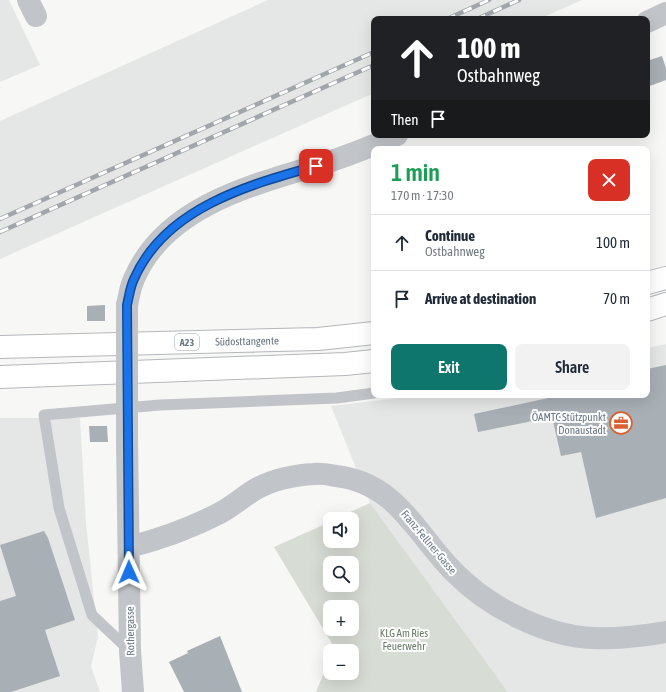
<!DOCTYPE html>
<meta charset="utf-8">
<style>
body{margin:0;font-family:"Asap Condensed",sans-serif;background:#f2f2f3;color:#1f2937;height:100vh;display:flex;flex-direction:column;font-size:15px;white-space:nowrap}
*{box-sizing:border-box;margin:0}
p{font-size:13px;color:#747a83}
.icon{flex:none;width:22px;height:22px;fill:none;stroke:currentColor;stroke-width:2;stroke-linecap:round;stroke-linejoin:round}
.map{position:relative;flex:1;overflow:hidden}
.side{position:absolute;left:371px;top:146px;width:279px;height:252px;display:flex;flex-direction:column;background:#fff;border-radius:8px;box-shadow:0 4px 16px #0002}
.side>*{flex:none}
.guide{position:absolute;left:371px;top:16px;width:279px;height:122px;border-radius:8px;box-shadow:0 4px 16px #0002;background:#202124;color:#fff;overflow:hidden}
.controls{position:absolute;left:323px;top:512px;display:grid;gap:8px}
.controls a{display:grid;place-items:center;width:36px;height:36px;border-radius:8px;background:#fff;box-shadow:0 4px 16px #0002;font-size:20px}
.pin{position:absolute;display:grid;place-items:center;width:34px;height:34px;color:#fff;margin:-17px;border-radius:8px;box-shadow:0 2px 6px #0006}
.me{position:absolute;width:44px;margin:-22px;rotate:359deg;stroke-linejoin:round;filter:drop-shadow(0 0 3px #0008)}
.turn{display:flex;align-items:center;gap:14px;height:84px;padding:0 20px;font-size:18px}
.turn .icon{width:52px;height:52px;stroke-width:2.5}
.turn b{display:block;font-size:28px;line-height:34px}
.then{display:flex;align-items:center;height:38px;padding:0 20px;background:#0003;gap:8px;font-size:15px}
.round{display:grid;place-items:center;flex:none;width:42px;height:42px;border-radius:8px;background:#f2f2f3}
.overview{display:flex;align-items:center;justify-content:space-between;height:68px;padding:0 20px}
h1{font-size:24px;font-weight:600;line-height:30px;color:#1e9e55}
.cta{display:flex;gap:8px;margin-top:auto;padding:8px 20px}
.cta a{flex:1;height:46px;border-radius:8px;background:#0f766e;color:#fff;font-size:16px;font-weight:600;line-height:46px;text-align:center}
.cta a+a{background:#f2f2f3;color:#1f2937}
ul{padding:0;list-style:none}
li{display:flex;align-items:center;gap:12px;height:56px;padding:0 20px;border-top:1px solid #e0e1e3}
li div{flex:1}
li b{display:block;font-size:15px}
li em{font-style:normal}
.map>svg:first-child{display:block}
.built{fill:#e5e6e6}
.green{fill:#d7dcd4;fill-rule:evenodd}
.building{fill:#a8afb5}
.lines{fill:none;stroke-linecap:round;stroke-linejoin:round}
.motorway-casing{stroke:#b4b7bb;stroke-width:24}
.service{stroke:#c1c4c8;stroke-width:11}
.minor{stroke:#c1c4c8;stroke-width:22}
.motorway{stroke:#fff;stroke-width:22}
.rail-casing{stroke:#a0a6ac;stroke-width:4.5}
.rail{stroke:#fff;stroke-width:3;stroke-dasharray:9;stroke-linecap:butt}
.minor-bridge{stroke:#c1c4c8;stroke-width:22}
.route-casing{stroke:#114b97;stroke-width:10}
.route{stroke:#1a73e8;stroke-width:7}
.labels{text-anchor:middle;stroke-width:4;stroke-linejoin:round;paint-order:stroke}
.shield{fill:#fff;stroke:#959fa9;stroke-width:1}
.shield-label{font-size:10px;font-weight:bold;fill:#687684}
.street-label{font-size:11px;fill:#687684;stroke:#fff}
.poi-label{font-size:11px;fill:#687684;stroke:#fff;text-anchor:end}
.park-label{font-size:11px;fill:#6a7b66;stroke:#fff}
</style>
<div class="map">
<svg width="666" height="692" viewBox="0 0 666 692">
<rect width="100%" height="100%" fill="#f7f7f5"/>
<path class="built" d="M0,0H9L40,65L0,82Z
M268,0H582L539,19H374V93L0,259V121Z
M666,344V692H508L370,503L331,406L425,395H647V348Z
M0,418H80L86,523L98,637L91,666L100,692H0Z"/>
<path class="green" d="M370,503L508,692H316L330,658V673H352V651H333L334,647L274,547L330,522V541H352V519H335ZM330,563H352V585H330ZM330,607H352V629H330Z"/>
<path class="building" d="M662,56L666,68V80L647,87V61Z
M105,305V321H87V306Z
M666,365V498L596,518L581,452L561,456L552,417L478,432L474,414L562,395H647V369Z
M89,426H107L108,442H90Z
M44,531L48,538L75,620L45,630L60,676L11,692H0V601L16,596L0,545Z
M220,636L242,692H184L169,662L188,653L187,651Z"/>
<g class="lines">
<g class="motorway-casing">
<path id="motorway" d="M647,283L666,278
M647,310L666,304
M0,347L318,339L374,333
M0,377L345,364L374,361"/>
</g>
<path class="service" d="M129,650L92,615L59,508L44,415L160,405L337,398L374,393"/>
<path class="minor" d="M28,0L36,16
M647,22L666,13
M127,305C129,297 130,287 134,279C164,208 248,186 315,166C343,158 370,147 397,135
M127,439L130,651L133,692
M129,547C161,539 191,528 220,513C233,506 244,496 256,489C274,479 295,475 315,474C322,473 330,475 336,476C397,483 416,534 454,572C487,606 544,636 593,638C618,639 642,636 666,632"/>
<use href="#motorway" class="motorway"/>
<g class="rail-casing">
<path id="rail" d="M447,19L489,0
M477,19L519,0
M0,219L374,52
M0,232L374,65"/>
</g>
<use href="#rail" class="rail"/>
<path class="minor-bridge" d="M127,305V439"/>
</g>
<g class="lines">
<g class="route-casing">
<path id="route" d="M129,572L127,305C129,297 130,287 134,279C165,208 248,185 316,166"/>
</g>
<use href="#route" class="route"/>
</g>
<defs>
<g id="office-ring" transform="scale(1.15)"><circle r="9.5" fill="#fff" stroke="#da6032" stroke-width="1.5"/><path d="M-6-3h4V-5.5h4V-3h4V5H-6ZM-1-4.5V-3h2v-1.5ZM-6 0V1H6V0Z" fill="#da6032"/></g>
</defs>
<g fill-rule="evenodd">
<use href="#office-ring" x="621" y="423"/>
</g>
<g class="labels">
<rect class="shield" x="175" y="334" width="24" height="16" rx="3"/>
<g class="shield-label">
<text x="187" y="346">A23</text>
</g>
<g class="street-label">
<text transform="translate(247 341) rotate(-1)" y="4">Südosttangente</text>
<text transform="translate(429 542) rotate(50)" y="4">Franz-Fellner-Gasse</text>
<text transform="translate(130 631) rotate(-91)" y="4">Rothergasse</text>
</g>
<g class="poi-label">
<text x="606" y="421">ÖAMTC Stützpunkt<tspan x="606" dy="13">Donaustadt</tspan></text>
</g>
<g class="park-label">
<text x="404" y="637">KLG Am Ries<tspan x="404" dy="13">Feuerwehr</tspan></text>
</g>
</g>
</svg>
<div class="controls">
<a><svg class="icon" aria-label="sound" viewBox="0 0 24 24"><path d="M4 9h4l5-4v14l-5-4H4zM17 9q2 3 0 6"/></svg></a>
<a><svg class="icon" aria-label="search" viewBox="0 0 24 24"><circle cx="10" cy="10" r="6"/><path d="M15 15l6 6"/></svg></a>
<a>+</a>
<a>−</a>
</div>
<div class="pin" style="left:316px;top:166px;background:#d93025"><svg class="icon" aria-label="arrive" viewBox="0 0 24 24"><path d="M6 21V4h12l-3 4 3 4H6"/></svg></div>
<svg class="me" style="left:129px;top:572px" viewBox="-20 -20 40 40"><path d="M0-17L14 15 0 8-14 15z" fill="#1a73e8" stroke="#fff" stroke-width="4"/></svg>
<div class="guide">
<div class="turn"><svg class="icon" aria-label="ahead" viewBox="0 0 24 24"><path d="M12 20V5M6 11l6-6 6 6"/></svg><div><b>100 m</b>Ostbahnweg</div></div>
<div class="then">Then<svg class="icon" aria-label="arrive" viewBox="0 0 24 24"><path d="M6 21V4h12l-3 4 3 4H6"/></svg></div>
</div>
<section class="side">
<div class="overview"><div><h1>1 min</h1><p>170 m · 17:30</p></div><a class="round" style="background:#d93025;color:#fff"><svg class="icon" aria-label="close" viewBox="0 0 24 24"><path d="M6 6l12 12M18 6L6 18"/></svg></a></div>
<ul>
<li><svg class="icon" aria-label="ahead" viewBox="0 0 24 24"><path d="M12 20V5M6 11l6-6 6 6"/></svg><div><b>Continue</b><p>Ostbahnweg</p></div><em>100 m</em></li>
<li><svg class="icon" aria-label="arrive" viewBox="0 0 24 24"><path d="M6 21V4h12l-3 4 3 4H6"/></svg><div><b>Arrive at destination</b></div><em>70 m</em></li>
</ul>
<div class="cta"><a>Exit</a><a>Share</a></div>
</section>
</div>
